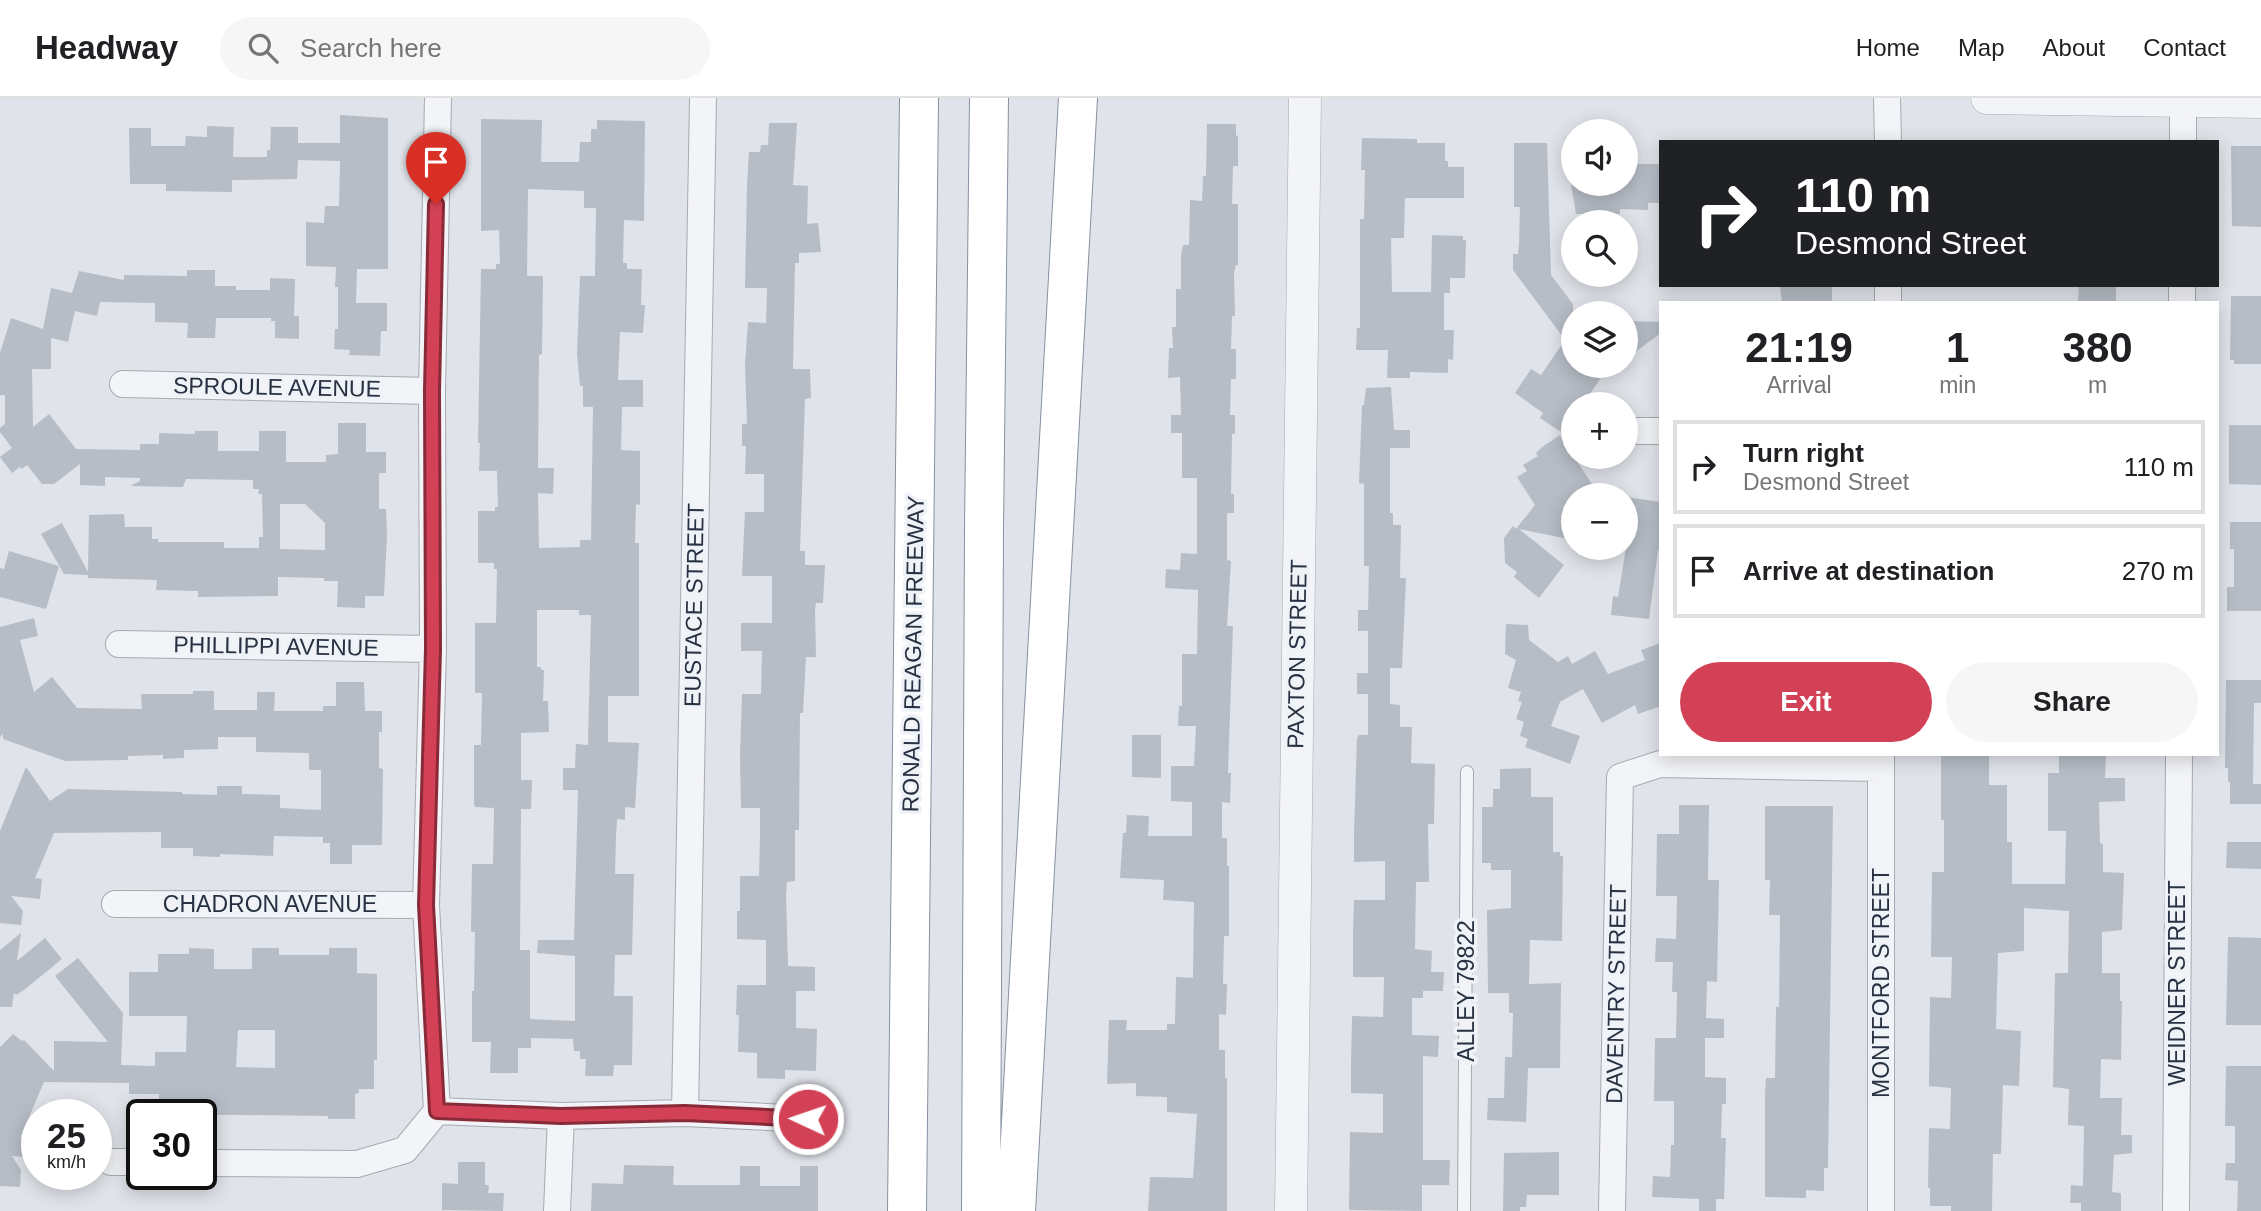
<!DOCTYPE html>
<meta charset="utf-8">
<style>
body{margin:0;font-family:Helvetica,sans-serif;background:#f6f6f6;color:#202124;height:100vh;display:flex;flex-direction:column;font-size:26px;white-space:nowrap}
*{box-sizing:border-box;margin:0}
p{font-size:23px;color:#757577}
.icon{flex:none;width:38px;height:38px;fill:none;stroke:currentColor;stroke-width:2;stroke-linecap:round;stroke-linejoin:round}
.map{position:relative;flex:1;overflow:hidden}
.drawer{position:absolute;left:1659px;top:203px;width:560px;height:455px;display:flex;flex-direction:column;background:#fff;border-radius:0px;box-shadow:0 4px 18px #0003}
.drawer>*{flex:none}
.hud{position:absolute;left:1659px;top:42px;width:560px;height:147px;border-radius:0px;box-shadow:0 4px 18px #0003;background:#202124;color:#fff;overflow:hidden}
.tools{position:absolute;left:1561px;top:21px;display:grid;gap:14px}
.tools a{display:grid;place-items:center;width:77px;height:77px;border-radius:50%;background:#fff;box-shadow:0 4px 18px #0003;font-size:35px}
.speed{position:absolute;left:21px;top:1001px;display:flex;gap:14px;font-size:35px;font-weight:700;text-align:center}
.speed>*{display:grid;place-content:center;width:91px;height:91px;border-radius:50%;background:#fff;box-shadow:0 4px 18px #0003;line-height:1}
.speed small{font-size:18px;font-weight:400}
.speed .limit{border:4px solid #111;border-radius:10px;background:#fff;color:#111}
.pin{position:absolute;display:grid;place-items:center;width:60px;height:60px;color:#fff;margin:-72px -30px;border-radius:50% 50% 50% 0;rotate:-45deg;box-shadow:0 0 7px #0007}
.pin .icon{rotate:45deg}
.me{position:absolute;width:77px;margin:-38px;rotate:273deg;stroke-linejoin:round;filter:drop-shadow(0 0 5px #0008)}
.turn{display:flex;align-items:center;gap:24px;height:147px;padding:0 21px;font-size:32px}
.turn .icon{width:91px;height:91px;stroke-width:2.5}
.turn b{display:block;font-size:49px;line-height:60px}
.eta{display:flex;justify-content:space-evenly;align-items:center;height:119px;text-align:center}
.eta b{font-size:42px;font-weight:800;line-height:49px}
.action{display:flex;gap:14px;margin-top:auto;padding:14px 21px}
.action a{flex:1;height:80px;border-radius:42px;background:#d24156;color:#fff;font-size:28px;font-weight:800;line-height:80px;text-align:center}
.action a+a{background:#f6f6f6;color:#202124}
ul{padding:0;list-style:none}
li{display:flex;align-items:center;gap:21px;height:94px;margin:0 14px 10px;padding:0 7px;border:4px solid #e0e0e0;border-radius:0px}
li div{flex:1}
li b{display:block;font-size:26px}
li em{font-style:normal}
header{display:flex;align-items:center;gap:42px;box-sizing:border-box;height:98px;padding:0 35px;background:#fff;border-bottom:2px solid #e0e0e0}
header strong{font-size:33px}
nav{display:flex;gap:38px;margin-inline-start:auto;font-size:24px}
.search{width:490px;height:63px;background:#f6f6f6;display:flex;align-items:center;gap:18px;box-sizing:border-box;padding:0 24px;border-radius:38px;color:#757577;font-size:26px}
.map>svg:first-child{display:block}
.building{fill:#b7bdc6;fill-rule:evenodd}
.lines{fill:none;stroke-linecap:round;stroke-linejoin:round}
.service-casing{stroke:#a5aab3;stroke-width:14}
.minor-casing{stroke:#a5aab3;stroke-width:28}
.tertiary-casing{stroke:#a5aab3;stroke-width:33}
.motorway-casing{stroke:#8791a0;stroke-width:40}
.service{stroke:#f3f4f7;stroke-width:12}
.minor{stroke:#f3f4f7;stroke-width:26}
.tertiary{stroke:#f3f4f7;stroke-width:32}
.motorway{stroke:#fff;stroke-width:38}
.route-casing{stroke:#882a38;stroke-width:18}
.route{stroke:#d24156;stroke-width:12}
.labels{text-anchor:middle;stroke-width:7;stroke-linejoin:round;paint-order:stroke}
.street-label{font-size:23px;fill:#283141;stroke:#eff2f7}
</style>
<header>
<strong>Headway</strong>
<div class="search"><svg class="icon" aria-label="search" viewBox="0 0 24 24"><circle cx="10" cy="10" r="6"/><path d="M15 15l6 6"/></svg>Search here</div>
<nav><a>Home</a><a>Map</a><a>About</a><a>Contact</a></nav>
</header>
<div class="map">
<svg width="2261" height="1113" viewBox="0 0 2261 1113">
<rect width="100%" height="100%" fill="#e0e3e9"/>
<path class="building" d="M340,17L388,20V171H357L356,205H387V233H381L380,258L349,257L350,252L334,251L335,231H338V189H335L336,169L306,168V124L324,125L325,108H339L340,63L298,62L297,81L232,82V94L166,93V86H130L129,30H151V48H185L186,38L207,39V28L234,29L233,59H267V52H270L271,29H298V45H340Z
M481,21L542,22L541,64H579L580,44H591V31H597V22L645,23L644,123L624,122L623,165H627V171H642L641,207H645L643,235L620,234L618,282H643V309H622L621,352L640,353V407L636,406L635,445H639V598H608V644L639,645L635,710L625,709V722L617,721L616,739L615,776H634L632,857H615L614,898H633L632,967H614L613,978H585L586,961H580V953H574L573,941L531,940V950H518V975H490L491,944H472V893H474L475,834H471L472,766H493L494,710L475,709L474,706V647H481L482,595H475V525H496L497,471H494V465H478V413H495V409H498L497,373H479L480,345H478L481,171H496V166H500L499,132L481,133ZM528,91L584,93V110H596L595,178H580L577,256L580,288H583V309H593L591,442H580V449L539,450L538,395L553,396L554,370H538L539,257L542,256L543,178H527ZM537,512H579V517H591L588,647L576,646L575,670H563V692H578L574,842H538L537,855L575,858V923L530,921V852H520L521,711H531L532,682H521V635L549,634L548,603H543L544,572H541V569H537Z
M769,25H797L793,87L808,88L807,126L818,125L821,154L799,155V165H795L793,271H810L811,300L805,301L800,453H805V467H825L823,505H816L815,512L816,559H806L803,615H800L799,732H795V783L787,784L786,797L788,868L815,869V893H796V930L817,931L816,973L785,972V981L757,980V955L738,954L739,917H736L737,887H766V842L737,841V813H740V778H759L760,740V710H741L740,659L742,596H761L762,553H741V525H772V478H742L745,414H764V376H745L746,348H742V326H747L745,267L748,224L766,225L767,190H745L747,87L749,54H760L761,47H768Z
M1207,26H1236V38L1238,37V68H1233L1232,106H1238V167H1236L1234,175L1235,218H1232L1231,251H1236V281H1231L1230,317H1235V336H1232L1231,396H1234V415H1227V462L1231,463L1227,528H1233L1228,675H1231L1230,705L1222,704V740H1227V768H1229V838H1224L1223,886H1227L1226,917L1219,916V952H1225V980H1227V1113H1148L1150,1079L1193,1080L1197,1016L1167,1014V999L1136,998V985L1107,986L1109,922H1127L1126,932H1167V926H1175L1176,879L1193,880L1194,804L1163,802L1164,782L1120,780L1123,735H1126L1127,717L1149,718L1148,738H1192V704L1171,703V668H1194L1196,628H1178L1179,608H1182V556H1197L1198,492L1165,490L1166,471L1180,472L1181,455L1197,456V380H1182V335H1171V317H1181L1180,279L1168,280L1169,250H1173L1172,229H1176V191H1181V157L1183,147H1189L1190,102L1202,103L1203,78H1206Z
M1362,40L1417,41V45H1445V63H1448V69H1464V100H1405L1404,140H1391L1392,194H1431L1432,137L1463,138V142H1466L1465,180H1450V195H1444V232H1454L1453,262L1448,261V275L1410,274V280H1387L1388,252H1356L1357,230H1360V121H1364L1365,72H1361Z
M1514,45H1547L1551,177L1573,206V268H1609L1583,306H1573V322L1564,336L1540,320L1543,315L1515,295L1531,271L1541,277L1565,242L1513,172V156H1518L1519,145L1520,109H1514Z
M2231,48H2261V129L2232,128Z
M1628,66H1661V105H1648V112L1620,111V116H1576L1571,86H1628Z
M187,172H215V188H236V192H270V180L295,181L294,218H299V241L275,240V223H271V220H216L215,240H187L188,225L155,224V205L100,204L97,218L75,213L68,244L51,240V271H32L33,329L49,316L76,351L140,352V346H159V335L195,336V333H218V353H259V333H286V364H326V357L338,356V325H366V354H386V375H379V411H386L387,438L384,498H365V510L337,509L338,483H324V480L278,479V498L198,499V493L156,492L157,482L88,480V477L64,476L41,436L62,425L88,474L89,417L124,416L125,429H152V441H158V444H224V450H259V439H263L262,396H258L259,391H253V382L186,381L183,389L130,388L140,383V380L105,379V388L80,387V366L54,386H42L27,367L22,371L20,369L12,375L0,359L12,350L0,334V330L5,326V297H0V255L11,220L43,231L51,190L72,195L79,173L124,182V177L187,178ZM280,406H305L325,425V452L280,451Z
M1780,187H1832V205H1782Z
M2079,187H2116V205H2078Z
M2231,198H2261V266H2234V262H2230Z
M1628,223L1661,224V235L1627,260Z
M1391,289L1394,332H1410V350H1390V415H1393V427H1401L1400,480H1406L1402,570H1390V606L1400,607V629H1412L1411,665L1435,666L1434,726H1428L1429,784H1416L1415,851L1432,853L1431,874H1444L1443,893H1423V900H1412V937L1439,938L1438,959L1423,958V1062H1450L1449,1087H1422V1113L1349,1112L1350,1034L1383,1035V996L1351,995V967L1352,918L1383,919L1384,879H1353V835L1354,802H1385V763L1354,764V734L1357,640L1359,637H1368V596H1357V575H1368V533H1358V512H1368L1369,468H1364V386L1359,385L1362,307H1364L1366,290Z
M2229,327H2261V387L2229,386Z
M1560,337L1599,397H1573V442L1519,431L1564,467L1539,500L1514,479L1517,474L1505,465L1504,440L1513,428L1516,431L1535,407L1517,379L1527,373L1523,367L1538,358L1536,355L1542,349Z
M1626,399L1661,404V453L1658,452L1649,521L1611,517L1613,498L1618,499L1626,450Z
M2230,424H2261V513H2227V489H2234V451H2230Z
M9,453L59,468L46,511L0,499V470L4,471Z
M34,520L38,538L20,542L34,594L52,579L77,610L142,611L141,596H193V593H214V612H257V594H275L274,613H323V608H336V584H364L365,613H382V634H379V670L383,671L382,747H352V766H330V745H323V739L274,738L273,758L220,756V759L193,758V750H161V734L54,735L35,780L42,781L40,801L11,798L23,813L21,827L0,825V733L26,669L50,703L68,691L182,694V696L217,697V688H242V696L280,697V710L321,712V672H309V655L256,654V639H218V651L184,652V660L163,661V657L128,658V662L65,663L3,641V636L0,639V529Z
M1506,526L1528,527L1529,542L1558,564L1568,558L1572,566L1595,553L1608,576L1645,562L1641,552L1661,545V608L1638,616L1635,607L1602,625L1583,591L1560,604L1551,628L1580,638L1570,666L1525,649L1528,641L1520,638L1524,624L1516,621L1522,604L1518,603L1521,594L1508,590L1516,562L1505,556Z
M2226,582H2261V605H2254L2253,686H2261V706H2230V684H2228V670H2225Z
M1132,637H1161V680L1132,679Z
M1941,656H1989V687H2007V744H2012V786H2065L2066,733H2048V675H2059V656H2106L2105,680H2125V703L2099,704L2100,745L2103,746V774L2124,775L2122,832L2102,834V875H2120V903H2122L2121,962L2101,961L2100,1000H2122L2121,1037H2132V1055L2114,1057L2112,1094L2121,1095V1113H2081V1105H2070L2071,1087L2083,1088L2084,1028L2068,1027L2069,991L2053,989L2055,875H2068L2069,813L2024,810V853L1998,855L1996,931L2021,933L2019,988L2003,987L2001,1056H1993L1992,1113H1951V1108H1930V1090H1928L1929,1030L1950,1031L1951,990L1929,988L1930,899L1951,900L1952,859H1931L1932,774H1944V722H1941Z
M1531,670V699H1553V754H1560V758H1563L1562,843L1530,842L1529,886L1561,885L1560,970H1528L1526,1024L1487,1022L1488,1000H1504L1505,959H1512L1513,915H1509V895H1488L1487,812L1511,810V772H1491V765H1482V709H1493V691H1500V671Z
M1679,707H1709L1708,782H1719L1717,884L1707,883L1706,920L1724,921V940H1705V979L1726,980V1006H1722L1721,1040H1726L1724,1101H1716V1113H1699V1101L1652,1099L1653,1078L1670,1079L1671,1047H1674V1003H1654L1655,940H1676L1677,894H1672L1673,864H1655L1656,840L1676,841L1677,798H1656L1657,736H1679Z
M1765,708H1833L1828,1070H1824V1093L1806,1092V1100L1765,1099V997L1766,980H1775L1776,909H1779L1780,817H1769L1770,782H1765Z
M2227,744H2261V771L2226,770Z
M21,835L17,863L45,840L62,861L24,892L16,897L14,895L12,909H0V852Z
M2228,839L2261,840V927H2226Z
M189,850L214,851V871H252V850H279V857H329V850H357V875L377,876V962H374V991H359V995L355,996V1021H328V1018L159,1016V996H129V985L44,984L20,1040L37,1041V1060L12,1058L21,1072L20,1089L0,1088V949L13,936L22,943L24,942L54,973V943L108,944L55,878L78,860L123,915L121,967L155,968V954H186L187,918H129V874H158V856H189ZM238,932H275V970L236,969Z
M2226,968H2261V1113H2237L2238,1083L2225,1082L2226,1065H2235V1028H2225Z
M1559,1054V1097H1527L1526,1109H1520V1113H1503L1504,1055Z
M458,1064H485V1087H489L488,1095H504L503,1113L442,1112V1085L458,1086Z
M624,1067L674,1068L673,1087H740V1068H760V1088H800V1068H818V1113H591L592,1085L623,1086Z"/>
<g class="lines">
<g class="service-casing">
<path id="service" d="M1464,1113L1467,674"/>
</g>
<g class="minor-casing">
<path id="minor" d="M1887,0L1888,44
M2183,44V2
M1888,187V205
M2182,205V187
M123,286L432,293
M1639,333H1661
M119,546L433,551
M1881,656V1113
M115,806L426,807
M437,1013L426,807L433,551L432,293L438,0
M685,1015L703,0
M111,1064H142
M201,1065L357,1066L405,1052L437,1013L561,1018L685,1015L808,1021
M557,1113L561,1018
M1612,1113L1620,679L1660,666L1881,670
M2176,1113L2179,656"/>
</g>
<g class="tertiary-casing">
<path id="tertiary" d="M1987,0L2261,4
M1291,1113L1305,0"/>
</g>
<g class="motorway-casing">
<path id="motorway" d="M907,1113L919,0
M981,1113L984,431L989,0
M1016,1113L1078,0"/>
</g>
<use href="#service" class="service"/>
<use href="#minor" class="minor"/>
<use href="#tertiary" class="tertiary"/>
<use href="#motorway" class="motorway"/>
</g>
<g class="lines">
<g class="route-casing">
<path id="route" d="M436,106L432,293L433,551L426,807L437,1013L561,1018L685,1015L808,1021"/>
</g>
<use href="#route" class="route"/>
</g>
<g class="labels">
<g class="street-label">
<text transform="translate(277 289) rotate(1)" y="8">SPROULE AVENUE</text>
<text transform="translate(694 507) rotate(-89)" y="8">EUSTACE STREET</text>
<text transform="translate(276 548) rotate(1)" y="8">PHILLIPPI AVENUE</text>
<text transform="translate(913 556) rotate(-89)" y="8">RONALD REAGAN FREEWAY</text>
<text transform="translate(1297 556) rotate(-89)" y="8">PAXTON STREET</text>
<text x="270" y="814">CHADRON AVENUE</text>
<text transform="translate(1881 885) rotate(-90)" y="8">MONTFORD STREET</text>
<text transform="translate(2177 885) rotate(-90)" y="8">WEIDNER STREET</text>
<text transform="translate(1466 893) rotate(-90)" y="8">ALLEY 79822</text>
<text transform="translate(1616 896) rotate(-89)" y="8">DAVENTRY STREET</text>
</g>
</g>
</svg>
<div class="tools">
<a><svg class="icon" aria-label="sound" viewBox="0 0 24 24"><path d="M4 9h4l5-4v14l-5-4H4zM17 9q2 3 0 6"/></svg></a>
<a><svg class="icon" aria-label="search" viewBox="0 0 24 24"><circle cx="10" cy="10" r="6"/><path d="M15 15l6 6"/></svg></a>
<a><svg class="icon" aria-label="layers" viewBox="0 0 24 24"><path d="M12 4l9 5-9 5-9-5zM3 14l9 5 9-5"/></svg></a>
<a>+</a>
<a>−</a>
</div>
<div class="speed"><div>25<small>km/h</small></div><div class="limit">30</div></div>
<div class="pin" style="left:436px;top:106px;background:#d93025"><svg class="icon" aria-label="arrive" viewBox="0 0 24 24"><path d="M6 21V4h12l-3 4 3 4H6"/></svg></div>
<svg class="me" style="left:808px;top:1021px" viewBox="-20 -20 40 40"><circle r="17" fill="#d24156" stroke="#fff" stroke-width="3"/><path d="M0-11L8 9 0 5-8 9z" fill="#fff"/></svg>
<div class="hud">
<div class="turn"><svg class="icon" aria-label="right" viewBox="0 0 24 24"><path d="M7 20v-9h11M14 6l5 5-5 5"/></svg><div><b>110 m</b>Desmond Street</div></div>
</div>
<section class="drawer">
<div class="eta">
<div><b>21:19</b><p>Arrival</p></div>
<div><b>1</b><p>min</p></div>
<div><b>380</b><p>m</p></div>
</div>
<ul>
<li><svg class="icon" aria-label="right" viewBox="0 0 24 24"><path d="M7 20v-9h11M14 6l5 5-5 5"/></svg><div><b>Turn right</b><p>Desmond Street</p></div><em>110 m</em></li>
<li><svg class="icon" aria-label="arrive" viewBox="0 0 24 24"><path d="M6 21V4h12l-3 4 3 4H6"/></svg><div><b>Arrive at destination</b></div><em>270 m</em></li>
</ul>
<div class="action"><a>Exit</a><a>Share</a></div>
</section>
</div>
